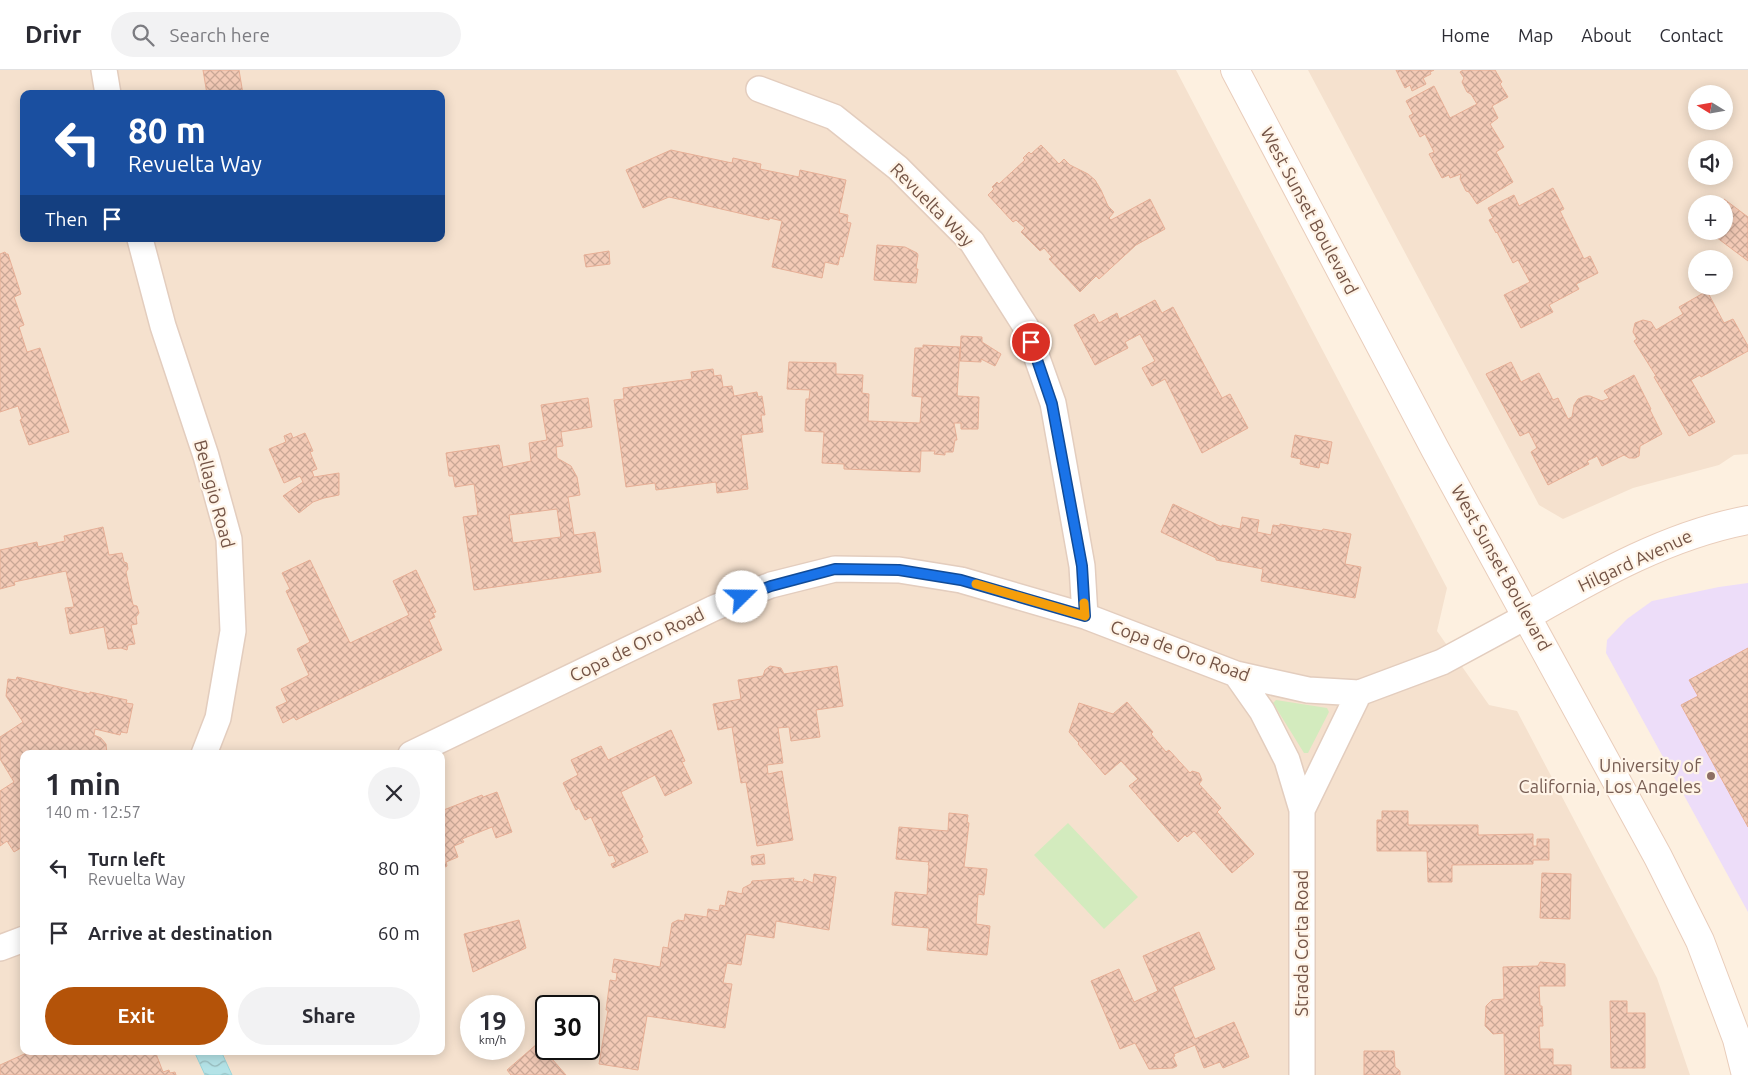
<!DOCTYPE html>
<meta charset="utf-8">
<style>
body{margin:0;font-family:Ubuntu,sans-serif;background:#f2f2f3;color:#2b2b33;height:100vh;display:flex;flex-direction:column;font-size:19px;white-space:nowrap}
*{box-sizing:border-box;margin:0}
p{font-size:16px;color:#7c7c81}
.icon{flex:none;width:28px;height:28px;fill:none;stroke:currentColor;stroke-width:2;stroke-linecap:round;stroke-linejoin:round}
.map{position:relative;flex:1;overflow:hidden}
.sheet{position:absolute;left:20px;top:680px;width:425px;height:305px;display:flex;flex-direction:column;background:#fff;border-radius:10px;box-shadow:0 2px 12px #0003}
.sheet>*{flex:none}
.banner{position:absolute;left:20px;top:20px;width:425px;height:152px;border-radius:10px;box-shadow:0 2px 12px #0003;background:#1a4fa0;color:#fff;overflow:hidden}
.needle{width:32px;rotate:281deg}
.tools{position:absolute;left:1688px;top:15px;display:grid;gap:10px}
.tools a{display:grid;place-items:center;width:45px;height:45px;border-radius:50%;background:#fff;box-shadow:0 2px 12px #0003;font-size:25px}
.speed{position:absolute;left:460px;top:925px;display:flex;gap:10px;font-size:25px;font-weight:700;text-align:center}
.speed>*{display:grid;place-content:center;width:65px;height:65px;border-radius:50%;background:#fff;box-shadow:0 2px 12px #0003;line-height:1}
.speed small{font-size:12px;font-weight:400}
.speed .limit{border:2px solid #111;border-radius:8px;background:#fff;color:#111}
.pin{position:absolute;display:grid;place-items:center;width:42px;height:42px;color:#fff;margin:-21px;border:2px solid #fff;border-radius:50%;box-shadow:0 1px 5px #0007}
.me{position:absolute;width:55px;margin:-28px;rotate:68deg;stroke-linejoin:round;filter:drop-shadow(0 0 4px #0008)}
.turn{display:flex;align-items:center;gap:18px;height:105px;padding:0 25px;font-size:22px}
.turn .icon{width:65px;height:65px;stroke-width:2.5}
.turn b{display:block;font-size:35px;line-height:42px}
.then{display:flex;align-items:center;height:48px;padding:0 25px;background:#0003;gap:10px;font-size:19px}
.round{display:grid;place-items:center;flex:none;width:52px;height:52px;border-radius:26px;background:#f2f2f3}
.overview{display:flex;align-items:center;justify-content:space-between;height:85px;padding:0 25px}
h1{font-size:30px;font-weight:700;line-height:38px}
.button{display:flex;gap:10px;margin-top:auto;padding:10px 25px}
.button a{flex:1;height:58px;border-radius:30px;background:#b45309;color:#fff;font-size:20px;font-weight:700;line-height:58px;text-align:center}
.button a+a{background:#f2f2f3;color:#2b2b33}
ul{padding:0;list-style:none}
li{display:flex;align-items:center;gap:15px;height:65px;padding:0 25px}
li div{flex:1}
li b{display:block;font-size:19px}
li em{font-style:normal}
header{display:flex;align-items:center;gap:30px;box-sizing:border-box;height:70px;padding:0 25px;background:#fff;border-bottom:1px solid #e1e1e2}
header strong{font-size:24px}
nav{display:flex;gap:28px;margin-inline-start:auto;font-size:18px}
.search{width:350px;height:45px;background:#f2f2f3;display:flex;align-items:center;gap:12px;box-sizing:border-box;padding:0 18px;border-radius:28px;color:#7c7c81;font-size:19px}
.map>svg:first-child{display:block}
.residential{fill:#f5e1ce;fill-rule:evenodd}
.education{fill:#edddf9}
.grass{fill:#d3ebbe}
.water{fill:url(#water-waves);stroke:#9ad4d9}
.building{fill:url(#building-cross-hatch);stroke:#e7af96;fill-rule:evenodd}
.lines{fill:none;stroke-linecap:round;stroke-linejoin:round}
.street-casing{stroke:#e3cdbe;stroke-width:28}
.secondary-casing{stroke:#e9cdbb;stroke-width:30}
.street{stroke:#fff;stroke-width:25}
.secondary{stroke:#fff;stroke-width:28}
.route-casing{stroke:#114b97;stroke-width:12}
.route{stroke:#1a73e8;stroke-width:9}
.slow{stroke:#f59e0b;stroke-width:9}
.education-dot{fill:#8d6e63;stroke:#fff4e7;stroke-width:2}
.labels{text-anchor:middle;stroke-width:4.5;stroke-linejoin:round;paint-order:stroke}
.street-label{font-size:18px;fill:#745446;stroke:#fff4e7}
.education-label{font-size:18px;fill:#785e54;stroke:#fff4e7;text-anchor:end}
</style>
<header>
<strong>Drivr</strong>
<div class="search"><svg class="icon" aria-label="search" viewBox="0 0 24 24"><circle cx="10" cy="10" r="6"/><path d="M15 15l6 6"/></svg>Search here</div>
<nav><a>Home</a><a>Map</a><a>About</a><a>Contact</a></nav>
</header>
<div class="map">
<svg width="1748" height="1005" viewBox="0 0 1748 1005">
<defs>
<pattern id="water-waves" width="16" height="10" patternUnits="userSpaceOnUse" patternTransform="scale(1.25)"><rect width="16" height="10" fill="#b4e3e7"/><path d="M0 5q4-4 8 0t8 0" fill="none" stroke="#97bbbd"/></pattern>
<pattern id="building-cross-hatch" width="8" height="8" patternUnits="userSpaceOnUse" patternTransform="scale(1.25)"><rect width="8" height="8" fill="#f3cab6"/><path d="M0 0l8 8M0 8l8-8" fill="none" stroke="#c9a796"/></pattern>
</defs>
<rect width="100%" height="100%" fill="#fdf0e0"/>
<path class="residential" d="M0,0H1176L1447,518L1437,561L1489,635L1517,641L1657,908L1690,1005H0ZM24,24H441V169H24ZM24,684H441V981H24ZM471,936H514V979H471ZM546,936H589V979H546Z
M1308,0H1748V384L1734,385L1719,395L1633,418L1563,449L1539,435ZM1696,24H1724V51H1696ZM1696,79H1724V106H1696ZM1696,134H1724V161H1696ZM1696,189H1724V216H1696Z"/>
<path class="education" d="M1748,513V842L1606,583L1607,570L1627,549L1652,531L1719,517Z"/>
<path class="grass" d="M1276,630L1327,638L1329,642L1308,683H1304L1273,633Z
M1068,753L1138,827L1104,859L1034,785Z"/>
<path class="water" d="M194,981H221L232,1005H205Z"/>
<path class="building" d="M203,0H239L243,24H207Z
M1396,0H1434L1430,2L1431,4L1423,8L1426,14L1412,21L1410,15L1405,18Z
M1463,0H1495L1502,12L1500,14L1508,27L1492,36L1498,48L1490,54L1504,77L1496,82L1513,112L1477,134L1469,122L1466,121L1460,109L1461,104L1450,108L1449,105L1442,108L1429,84L1434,82L1425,64L1420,67L1409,46L1413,44L1406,31L1434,16L1450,48L1477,34L1471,24L1467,22L1462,12L1464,8L1460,2Z
M1041,75L1059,94L1064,89L1070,95L1088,104L1095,110L1101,120L1108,136L1114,142L1109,148L1111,150L1150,129L1165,159L1136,175L1099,209L1096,206L1080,222L1049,189L1052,187L1044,178L1040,181L1021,162L1025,158L1016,150L1013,152L988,125L994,119L992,117L997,112L999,114L1025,90L1023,88L1029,82L1031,84Z
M671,80L732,93L733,88L761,94L760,99L799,107L800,100L846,110L839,143L848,145L847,152L851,153L843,187L840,186L838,195L825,192L822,208L772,197L782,151L770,148L769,150L669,127L643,138L626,100Z
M1553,118L1564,139L1560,141L1584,189L1590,186L1598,203L1576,214L1579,219L1549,235L1553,242L1521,258L1504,225L1530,212L1518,190L1513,193L1497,162L1496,163L1489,150L1493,148L1488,138L1514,125L1519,136Z
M1724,129L1748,147V191L1708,161H1724V134H1721Z
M877,175L905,177L917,183L918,185L916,199H918L916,213L874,210Z
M609,181L610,194L586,197L584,185Z
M5,182L6,184H8L21,224L14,227L24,255L19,257L27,282L40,278L69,362L29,375L20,350L22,349L18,336L0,342V184Z
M1707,221L1724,253L1733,249L1748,276V281L1701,307L1700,305L1691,310L1715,352L1689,366L1654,307L1656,306L1634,271L1637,269L1633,262L1635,253L1643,250L1651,252L1656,260L1683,244L1679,237Z
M1155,230L1162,243L1173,237L1222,328L1230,324L1248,358L1202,383L1165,309L1152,316L1142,298L1155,291L1140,264L1125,272L1128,278L1095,295L1074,255L1094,244L1099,253L1117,243L1119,249Z
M961,266L982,267V272L1001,284L995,296L981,289V292L960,291Z
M923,275L960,277L957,326L979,327L978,359H961V353H954L957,370H955L953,382H945V385L934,384L935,381H921L920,402L844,399V394L822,393L824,362L805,361L806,329H809L810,320L787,319L789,292L836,293V304L863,305L862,323L869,324L868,351L920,353L922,327L912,326L915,278H923Z
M1511,292L1521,312L1539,303L1553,330L1558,328L1568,349L1572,347L1574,335L1578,329L1585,326H1590L1602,331L1609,328L1604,321L1634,305L1651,339L1650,340L1662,364L1640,376L1639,386L1635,388H1629L1624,385L1602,396L1597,386L1587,391L1589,394L1548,415L1531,382L1537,378L1529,362L1520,366L1486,304Z
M713,299L714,306L721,305L723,317L732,316L734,326L757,322L758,327L762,326L765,345H761L763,362L741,365L748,419L717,423L716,412L656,420L655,413L626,417L614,330L624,329L623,318L692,309L691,302Z
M588,328L592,357L561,362L563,376L556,377L557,388L571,396L577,407L580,425L568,427L574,465L595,462L601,502L474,520L463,447L478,445L474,414L455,417L453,406H449L446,383L499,375L503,397L531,391L529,373L547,370L541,335ZM557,439L561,467L513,473L509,445Z
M291,363L293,368L305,363L313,381L310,382L317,399L312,401L314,407L339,403V425L324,428L313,432L299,443L283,426L303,412L300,406L284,413L269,379L286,372L284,366Z
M1295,365L1332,372L1328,394L1320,392L1319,398L1300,394L1301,389L1291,387Z
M1173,434L1222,457V455L1240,459L1242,447L1259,450L1257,462L1271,465L1273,455L1280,456V454L1322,461L1323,459L1351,464L1345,494L1361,497L1355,528L1261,511L1263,499L1216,490V488L1161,462Z
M103,457L109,485L122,483L124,492L127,493L128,499L126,502L133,535L137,536L139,543L136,547L137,554L131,555L135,574L128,575L127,580L121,578L108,579L104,557L70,564L65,538L74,537L66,501L14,512L15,515L0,519V480L37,472L38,477L65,471L64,466Z
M310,490L350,573L409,545L393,511L416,500L436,542L433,543L435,547L429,550L442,580L296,650L294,647L283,653L276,637L287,632L281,619L309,605L297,579L310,572L286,521L290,519L282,503Z
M1748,578V757L1681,635L1698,626L1689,610Z
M770,596L781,598L784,604L837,596L843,636L816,640L820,667L791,671L789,657L778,658L783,693L767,695L768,704L782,701L793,770L757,776L746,712L741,713L732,657L718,660L713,634L741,629L738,610L763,606L765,600Z
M17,607L90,624V622L127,630L126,633L133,634L127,663L121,662L120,665L95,659L94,665L101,668L106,674L107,684H24V776L14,782L7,771L0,776V721L14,712L0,689V667L23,652L6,626L8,609L16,610Z
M1127,632L1153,662L1151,664L1166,682L1169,680L1190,703L1192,701L1199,703L1202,710L1199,714L1221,738L1217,742L1254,784L1232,803L1194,761L1187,767L1185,765L1178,772L1129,716L1138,709L1121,691L1105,705L1078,674L1079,673L1069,662L1079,633L1113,644Z
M671,660L685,691L682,692L692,713L665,726L655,705L621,722L643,767L641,768L648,782L613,798L611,794L616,792L613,785L609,786L591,747L585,750L579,738L576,740L563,713L578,705L571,690L601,676L608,690Z
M497,722L512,762L496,768L492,757L462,769L464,772L454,776L458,787L446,792L447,796L441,799V741L482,725L483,727Z
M1382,741H1408V755H1478V765L1533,764V776H1537V769H1549V790H1533V794L1452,795V812H1428L1427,781H1377V750H1382Z
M949,743L968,745L967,752L969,753L964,797L987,799L984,825L978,824L976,854L990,856L987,885L927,880L929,858L892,855L895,822L927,825L929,795H928L929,792L896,789L899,757L948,761Z
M764,784L765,794L752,795L751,786Z
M1542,803L1571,804L1570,849L1540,848Z
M814,804L836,807L829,860L776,851L774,868L746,864L741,895L727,893L723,913L732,914L725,958L647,946L638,1000L599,994L608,940H606L610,910L616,911L617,903L612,902L614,889L660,897L663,877L668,878L672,853L678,850L684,851L685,844L707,847L708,839L719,841L720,835L725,836L728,821L742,824L743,818L751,814L752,811L794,808L793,811L803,812L804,809L813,813Z
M519,850L526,878L473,902L464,864Z
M1199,862L1215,899L1173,917L1195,969L1234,952L1249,987L1223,998L1220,992L1204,998L1195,975L1174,984L1175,986L1173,987L1177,996L1173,998L1149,999L1135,973L1120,979L1091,911L1119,899L1134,932L1158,921L1143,886Z
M1540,892L1565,894V916H1539L1540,936H1542L1543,956H1539L1540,979H1553V995H1571V1005H1505L1504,963L1493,964L1485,956L1486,936L1492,930L1504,929L1503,897L1538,896Z
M1610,931H1627V943H1645V998H1611Z
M538,973L566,1005H511L507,1000Z
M31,981H127L129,985L138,981H155L163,1002L169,1000L170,1003L175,1002L176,1005H0V995Z
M1364,981H1394L1395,997L1400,1001V1005H1364Z"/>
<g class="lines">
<g class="street-casing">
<path id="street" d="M104,0L108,24
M759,19L834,47L898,98L972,172L1026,257L1053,333L1082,496L1085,546
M140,169L163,256L206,386L229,469L233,561L218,648L204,684
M1236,604L1262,641L1287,690L1302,740
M411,684L714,538L771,515L835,499L899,500L961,510L1085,546L1236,604L1308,620L1359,623L1442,592L1527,546
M0,878L24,869
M1302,1005V740L1359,623"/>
</g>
<g class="secondary-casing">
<path id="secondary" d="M1235,0L1435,379L1658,787L1700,871L1737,969L1746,1005
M1527,546C1597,506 1668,465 1748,450"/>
</g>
<use href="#street" class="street"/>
<use href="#secondary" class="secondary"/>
</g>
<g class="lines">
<g class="route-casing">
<path id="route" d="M742,527L771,516L835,499L899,500L961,510L1085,546L1082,496L1052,334L1031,272"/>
</g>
<use href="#route" class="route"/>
<path class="slow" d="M976,514L1085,546L1084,533"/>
</g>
<circle class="education-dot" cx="1711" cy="706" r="5"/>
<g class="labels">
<g class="street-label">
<text transform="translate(932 135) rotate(45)" y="6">Revuelta Way</text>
<text transform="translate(1309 141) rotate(62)" y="6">West Sunset Boulevard</text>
<text transform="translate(214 424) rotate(75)" y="6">Bellagio Road</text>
<text transform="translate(1635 491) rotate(-25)" y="6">Hilgard Avenue</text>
<text transform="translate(1501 498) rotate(61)" y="6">West Sunset Boulevard</text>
<text transform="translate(637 575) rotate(-26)" y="6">Copa de Oro Road</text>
<text transform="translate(1180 581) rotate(20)" y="6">Copa de Oro Road</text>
<text transform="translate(1302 873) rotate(-90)" y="6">Strada Corta Road</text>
</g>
<g class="education-label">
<text x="1701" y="702">University of<tspan x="1701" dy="21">California, Los Angeles</tspan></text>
</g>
</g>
</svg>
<div class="tools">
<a><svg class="needle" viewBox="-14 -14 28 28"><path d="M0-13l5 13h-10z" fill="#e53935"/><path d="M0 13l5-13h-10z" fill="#7c7c81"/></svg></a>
<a><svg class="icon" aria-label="sound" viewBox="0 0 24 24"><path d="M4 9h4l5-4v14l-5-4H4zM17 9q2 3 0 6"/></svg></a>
<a>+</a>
<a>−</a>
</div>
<div class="speed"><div>19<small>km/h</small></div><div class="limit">30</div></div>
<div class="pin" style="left:1031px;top:272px;background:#d93025"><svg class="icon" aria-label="arrive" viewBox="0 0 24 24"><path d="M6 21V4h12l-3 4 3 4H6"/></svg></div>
<svg class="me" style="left:742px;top:527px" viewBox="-20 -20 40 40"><circle r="19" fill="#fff"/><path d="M0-13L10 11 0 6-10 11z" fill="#1a73e8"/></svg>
<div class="banner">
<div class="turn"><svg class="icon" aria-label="left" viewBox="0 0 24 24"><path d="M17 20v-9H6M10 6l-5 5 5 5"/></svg><div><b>80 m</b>Revuelta Way</div></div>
<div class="then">Then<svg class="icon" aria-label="arrive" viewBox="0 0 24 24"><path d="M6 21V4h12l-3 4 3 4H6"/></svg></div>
</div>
<section class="sheet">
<div class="overview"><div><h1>1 min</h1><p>140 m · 12:57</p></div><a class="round"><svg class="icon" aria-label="close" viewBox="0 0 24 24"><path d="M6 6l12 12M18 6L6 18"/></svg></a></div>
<ul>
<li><svg class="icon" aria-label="left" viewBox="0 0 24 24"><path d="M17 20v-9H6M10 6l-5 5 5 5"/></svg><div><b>Turn left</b><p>Revuelta Way</p></div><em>80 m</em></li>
<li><svg class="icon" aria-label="arrive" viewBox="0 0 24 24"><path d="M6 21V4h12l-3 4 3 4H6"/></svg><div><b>Arrive at destination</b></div><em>60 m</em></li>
</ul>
<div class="button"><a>Exit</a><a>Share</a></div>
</section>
</div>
